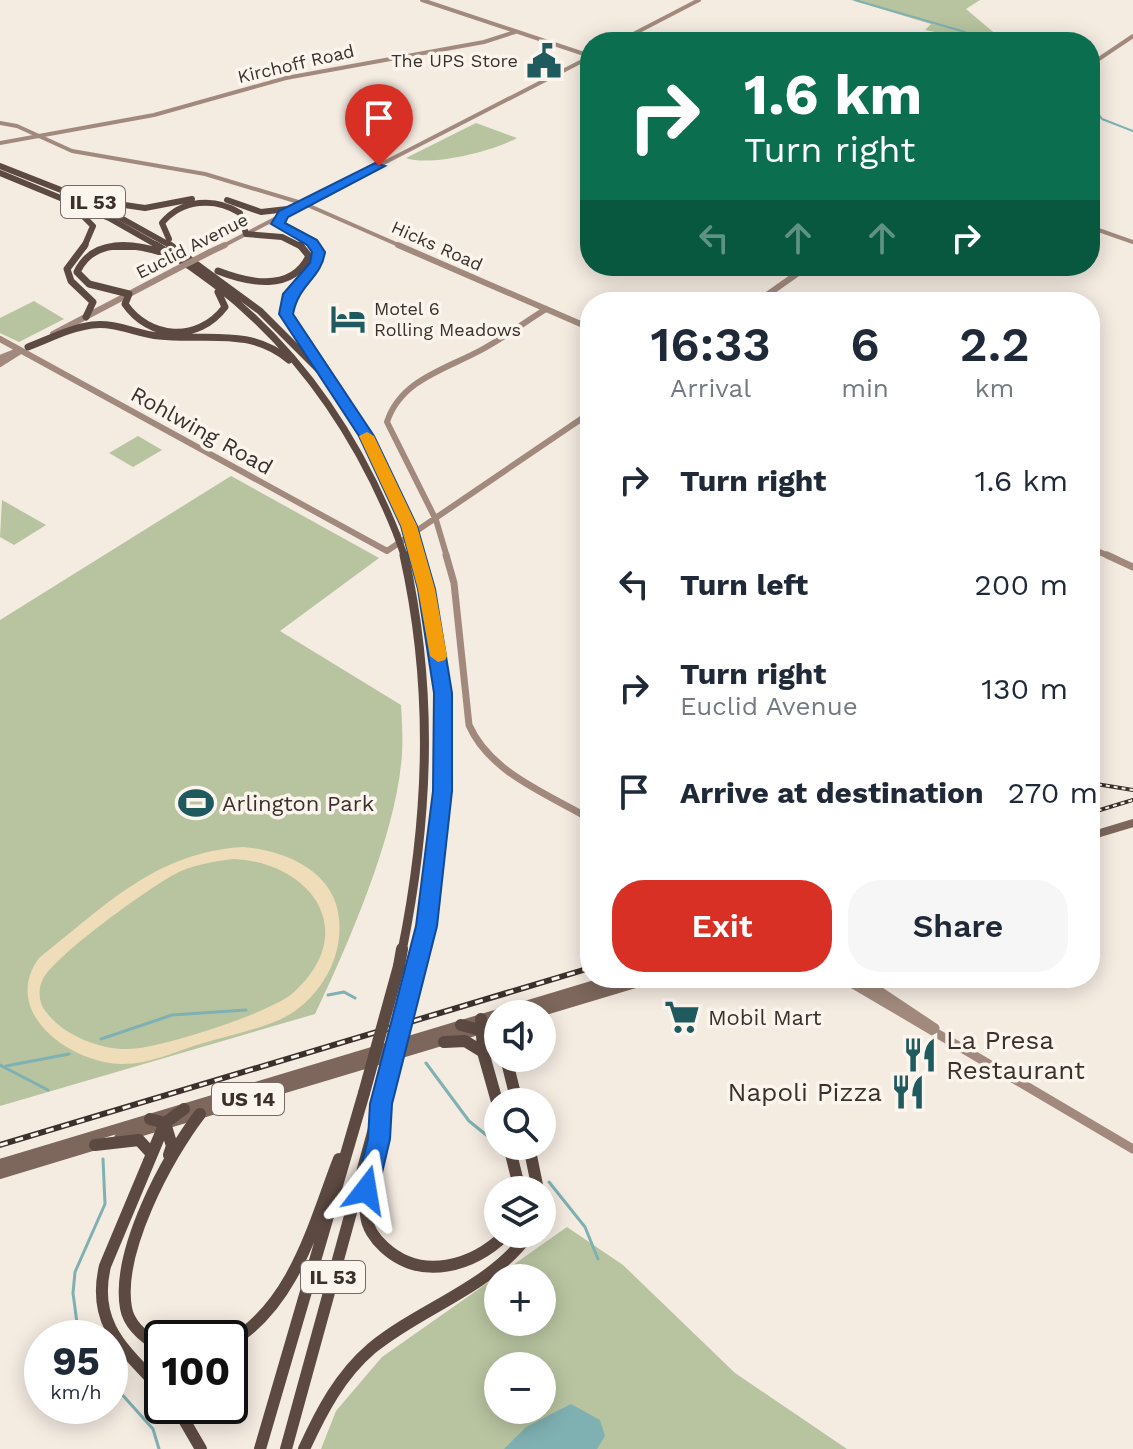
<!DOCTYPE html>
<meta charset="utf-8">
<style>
body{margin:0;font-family:"Work Sans",sans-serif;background:#f6f6f7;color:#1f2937;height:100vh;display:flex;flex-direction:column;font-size:30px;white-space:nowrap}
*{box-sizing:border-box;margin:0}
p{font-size:26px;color:#747a83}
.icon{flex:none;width:44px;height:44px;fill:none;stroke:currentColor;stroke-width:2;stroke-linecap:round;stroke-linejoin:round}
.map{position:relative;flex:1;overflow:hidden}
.details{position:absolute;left:580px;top:292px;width:520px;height:696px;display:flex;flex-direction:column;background:#fff;border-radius:32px;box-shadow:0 4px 20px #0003}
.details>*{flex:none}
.top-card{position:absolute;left:580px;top:32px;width:520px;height:244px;border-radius:32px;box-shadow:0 4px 20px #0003;background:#0b6e4f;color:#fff;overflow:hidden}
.tools{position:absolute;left:484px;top:1000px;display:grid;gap:16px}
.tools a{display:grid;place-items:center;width:72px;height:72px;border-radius:50%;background:#fff;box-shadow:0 4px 20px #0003;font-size:40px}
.speed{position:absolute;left:24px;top:1320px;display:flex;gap:16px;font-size:40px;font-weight:700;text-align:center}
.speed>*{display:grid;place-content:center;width:104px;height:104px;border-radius:50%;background:#fff;box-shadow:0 4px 20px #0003;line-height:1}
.speed small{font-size:20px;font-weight:400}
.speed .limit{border:4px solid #111;border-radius:12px;background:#fff;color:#111}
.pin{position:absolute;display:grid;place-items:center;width:68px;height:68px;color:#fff;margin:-82px -34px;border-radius:50% 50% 50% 0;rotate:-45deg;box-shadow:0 0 8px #0007}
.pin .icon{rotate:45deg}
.me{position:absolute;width:88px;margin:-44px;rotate:14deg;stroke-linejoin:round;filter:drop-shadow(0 0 6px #0008)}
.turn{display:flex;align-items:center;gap:28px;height:168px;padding:0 32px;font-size:36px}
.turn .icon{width:104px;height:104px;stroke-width:2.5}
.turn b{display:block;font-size:56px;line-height:68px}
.lanes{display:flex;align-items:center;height:76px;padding:0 32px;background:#0003;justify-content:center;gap:40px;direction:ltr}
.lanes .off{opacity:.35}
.eta{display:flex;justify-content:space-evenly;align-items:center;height:136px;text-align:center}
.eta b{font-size:48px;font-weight:600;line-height:56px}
.cta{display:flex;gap:16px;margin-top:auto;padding:16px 32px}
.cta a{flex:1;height:92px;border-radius:32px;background:#d93025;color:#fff;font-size:32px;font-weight:600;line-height:92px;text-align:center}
.cta a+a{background:#f6f6f7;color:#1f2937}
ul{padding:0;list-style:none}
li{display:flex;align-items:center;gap:24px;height:104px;padding:0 32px}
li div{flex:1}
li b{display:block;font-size:30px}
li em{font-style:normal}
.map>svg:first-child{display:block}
.green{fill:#b8c4a0;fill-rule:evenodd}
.sand{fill:#efdcb8;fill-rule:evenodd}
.water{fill:#7fb0b2}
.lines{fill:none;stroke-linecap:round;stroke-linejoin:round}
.stream-far1{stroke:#7fb0b2;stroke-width:2}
.stream{stroke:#7fb0b2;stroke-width:3}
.secondary-far3{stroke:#a18a7d;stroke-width:4}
.secondary-far2{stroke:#a18a7d;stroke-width:6}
.secondary-far1{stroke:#a18a7d;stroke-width:7}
.secondary{stroke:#a18a7d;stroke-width:9}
.primary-far1{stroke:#7d675c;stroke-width:8}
.primary{stroke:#7d675c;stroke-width:10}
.highway-far3{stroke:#5c4a42;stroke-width:6}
.highway-far2{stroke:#5c4a42;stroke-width:7}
.highway-far1{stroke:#5c4a42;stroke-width:9}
.highway{stroke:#5c4a42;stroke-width:12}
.rail-far1-casing{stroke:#3b302b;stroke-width:4}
.rail-casing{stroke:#3b302b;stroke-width:6}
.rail-far1{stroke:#fbf5ee;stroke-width:2;stroke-dasharray:4;stroke-linecap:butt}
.rail{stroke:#fbf5ee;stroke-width:3;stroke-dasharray:8;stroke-linecap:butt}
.secondary-bridge{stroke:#a18a7d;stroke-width:6}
.highway-bridge-far1{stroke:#5c4a42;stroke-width:7}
.highway-bridge{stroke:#5c4a42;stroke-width:12}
.route{fill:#1a73e8;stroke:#114b97;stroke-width:2}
.slow{fill:#f59e0b}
.labels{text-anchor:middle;stroke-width:7;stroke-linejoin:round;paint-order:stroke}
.far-poi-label{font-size:18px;fill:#3b302b;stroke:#fbf5ee;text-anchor:end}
.far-street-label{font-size:18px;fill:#3b302b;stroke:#fbf5ee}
.shield{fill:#fbf5ee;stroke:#756b66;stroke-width:2}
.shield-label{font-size:20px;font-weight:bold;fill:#3b302b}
.street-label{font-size:22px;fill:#3b302b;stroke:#fbf5ee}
.poi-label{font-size:22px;fill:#3b302b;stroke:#fbf5ee;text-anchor:start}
.near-poi-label{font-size:26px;fill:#3b302b;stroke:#fbf5ee;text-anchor:start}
</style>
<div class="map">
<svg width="1133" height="1449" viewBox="0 0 1133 1449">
<rect width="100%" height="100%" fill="#f4ebe1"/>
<path class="green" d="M851,0H980L966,9L1005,42H959L950,35L925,30L931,24Z
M476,123L517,138C494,151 430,167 406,158Z
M34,301L64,319L19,342L0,333V318Z
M138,436L162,450L133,467L109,453Z
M231,476L379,558L280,631L401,705C402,721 403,738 402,754C397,832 349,943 315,1014L0,1106V620Z
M2,500L46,525L14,545L0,537Z
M567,1227L623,1265L735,1373L847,1449H321L336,1411L382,1357ZM498,1278H542V1322H498ZM498,1366H542V1410H498Z"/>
<path class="sand" d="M243,847C279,850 324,866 336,904C350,950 321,1001 279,1020C253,1031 223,1037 197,1045C172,1053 146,1065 120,1064C69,1062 0,1012 39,958C105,906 156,852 243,847ZM234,859C312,863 361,932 293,993C270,1013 159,1049 128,1049C101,1050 63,1035 47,1013C39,1004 37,990 43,979C55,955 155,883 181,871C198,864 216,861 234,859Z"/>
<path class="water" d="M571,1404L600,1420L605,1436L597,1449H504L526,1427Z"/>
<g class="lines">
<path class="stream-far1" d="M855,0L965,32L981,42
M1090,102L1102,119L1133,131"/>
<path class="stream" d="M328,995L344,992L355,998
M101,1039L172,1015L246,1010
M426,1063L469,1121L495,1142
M0,1065L48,1090
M6,1066L69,1054
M549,1182L585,1227L598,1259
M79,1338L73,1293L75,1272L105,1204L103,1159
M110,1381L153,1429L159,1449"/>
<path class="secondary-far3" d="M422,0L590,56
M618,42L699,0
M1090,65L1133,36
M0,123L17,126L72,151L205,174L305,204L403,247
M0,143L154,115L286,78L484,42L515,32
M304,204L590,57
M1090,227L1133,242
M221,247L286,213"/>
<path class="secondary-far2" d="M398,245L590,328
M210,252L225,245
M757,302L808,266
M53,334L175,270
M0,339L387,551L590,413
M0,358L20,350
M0,364L19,352
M1090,548L1111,557
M447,557L436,520L387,422C401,379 447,369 483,349C505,337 525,322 546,309"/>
<path class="secondary-far1" d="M446,555L454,583L469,725C490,773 548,794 590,819
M1107,555L1133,567"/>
<path class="secondary" d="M843,978L1133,1149
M860,978L935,1028"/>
<path class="primary-far1" d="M1090,836L1133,823"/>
<path class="primary" d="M532,1014L652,978
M119,1138L498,1024
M0,1164L618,978
M0,1174L99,1144"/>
<path class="highway-far3" d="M0,166L94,203L173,247
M0,173L109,218L160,247
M227,200L261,212L296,208
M104,202L145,208L192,199
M74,207L93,226L84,247
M284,214L279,225L315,247
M169,239L162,223C182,199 215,197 240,213L246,234L282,237L302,247
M112,247H137"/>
<path class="highway-far2" d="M85,245L67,269L71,281L93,302L86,317
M156,245C272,312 348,412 397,535
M170,245L260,311L332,383
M314,245L319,252C316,276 288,288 288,314L314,353
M164,253C133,243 93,238 77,272L89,284L129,294L125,304C149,339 198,343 225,307L218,292
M218,271C249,283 292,292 309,256L300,245
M28,347C49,339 70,328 92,325C116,322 137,334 159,336C206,341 250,327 289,360
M330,379L384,468L409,526
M415,547L417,557"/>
<path class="highway-far1" d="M417,555C448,688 449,818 420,951
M402,951C429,818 434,689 404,555"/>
<path class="highway" d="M417,963L420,949
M399,966L402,949
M481,1019L483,1052L498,1105
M461,1025L480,1030L498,1042
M444,1042L465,1041L483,1052
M506,1058L517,1102
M150,1119L165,1123
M165,1123L172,1146L169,1155
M380,1123C376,1153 362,1184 366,1215C367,1227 375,1239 384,1247C422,1282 473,1266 506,1234
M95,1145L139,1140L151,1153
M509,1146L520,1190
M529,1146L538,1190
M230,1343C295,1303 313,1226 339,1159
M162,1348C146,1339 129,1326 126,1308C116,1252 167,1157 200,1114
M162,1390C125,1350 91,1325 105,1266L165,1123L184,1109
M176,1406L201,1449
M260,1449L364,1093
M286,1449L386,1085
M304,1449C321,1412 340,1375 372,1348C422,1307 490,1288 529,1234"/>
<g class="rail-far1-casing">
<path id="rail-far1" d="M1090,783L1133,790
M1090,813L1133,800"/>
</g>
<g class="rail-casing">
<path id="rail" d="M0,1145L590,968"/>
</g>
<use href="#rail-far1" class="rail-far1"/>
<use href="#rail" class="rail"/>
<path class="secondary-bridge" d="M175,270L210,252"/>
<path class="highway-bridge-far1" d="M409,526L415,547
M397,535L404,555"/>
<path class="highway-bridge" d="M386,1085L417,963
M364,1093L399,966"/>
</g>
<path class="route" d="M375,163L385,166L288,217L285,223L317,240L325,252C321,279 299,283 293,314L374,436L417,526L435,589L452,693V791L437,926L392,1104L390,1139L378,1190L375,1198L366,1201L358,1198L355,1190L368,1139L370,1104L416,926L433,791L434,693L418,589L401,526L359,436L279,314L283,294L310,263L312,252L307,245L271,224L279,211Z"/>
<path class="slow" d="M367,432L374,436L417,526L435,589L447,656L445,660L438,662L430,656L418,589L401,526L359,436Z"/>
<defs>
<g id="civic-bare" transform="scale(2.76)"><path d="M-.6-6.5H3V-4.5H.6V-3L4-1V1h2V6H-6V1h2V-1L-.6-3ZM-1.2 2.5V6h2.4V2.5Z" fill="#1f5a5e" stroke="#fbf5ee" stroke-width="2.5" paint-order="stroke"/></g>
<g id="hotel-bare" transform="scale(2.76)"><path d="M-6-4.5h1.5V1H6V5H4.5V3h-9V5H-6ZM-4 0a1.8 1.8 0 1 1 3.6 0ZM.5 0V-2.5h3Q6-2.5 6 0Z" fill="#1f5a5e" stroke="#fbf5ee" stroke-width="2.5" paint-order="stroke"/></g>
<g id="stadium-bare" transform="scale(2.76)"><path d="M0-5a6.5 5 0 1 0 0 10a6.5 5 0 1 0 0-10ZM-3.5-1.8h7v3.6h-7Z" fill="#1f5a5e" stroke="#fbf5ee" stroke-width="2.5" paint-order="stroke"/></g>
<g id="supermarket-bare" transform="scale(2.76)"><path d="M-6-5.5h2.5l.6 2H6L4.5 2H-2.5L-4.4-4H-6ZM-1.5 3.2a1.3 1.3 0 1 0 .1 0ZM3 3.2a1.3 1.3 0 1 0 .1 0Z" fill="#1f5a5e" stroke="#fbf5ee" stroke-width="2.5" paint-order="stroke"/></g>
<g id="restaurant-bare" transform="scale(2.76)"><path d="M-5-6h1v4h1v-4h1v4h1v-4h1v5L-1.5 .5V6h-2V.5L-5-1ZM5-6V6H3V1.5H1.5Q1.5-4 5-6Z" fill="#1f5a5e" stroke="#fbf5ee" stroke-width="2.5" paint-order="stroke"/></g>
</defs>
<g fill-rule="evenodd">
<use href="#civic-bare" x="544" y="61"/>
<use href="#hotel-bare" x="348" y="319"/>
<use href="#stadium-bare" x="196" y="803"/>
<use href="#supermarket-bare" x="682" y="1017"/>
<use href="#restaurant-bare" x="920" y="1055"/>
<use href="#restaurant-bare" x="908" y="1092"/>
</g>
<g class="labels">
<g class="far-poi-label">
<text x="518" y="67">The UPS Store</text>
<text x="374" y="315" text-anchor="start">Motel 6<tspan x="374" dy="21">Rolling Meadows</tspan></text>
</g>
<g class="far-street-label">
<text transform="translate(296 64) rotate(-13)" y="6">Kirchoff Road</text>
<text transform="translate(192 246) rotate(-27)" y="6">Euclid Avenue</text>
<text transform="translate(437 246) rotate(24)" y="6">Hicks Road</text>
</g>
<g class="shield">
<rect x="61" y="186" width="64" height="32" rx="6"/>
<rect x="212" y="1083" width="72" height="32" rx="6"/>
<rect x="301" y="1261" width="64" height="32" rx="6"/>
</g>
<g class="shield-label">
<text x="93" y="209">IL 53</text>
<text x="248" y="1106">US 14</text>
<text x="333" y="1284">IL 53</text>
</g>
<g class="street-label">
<text transform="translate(202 430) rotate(29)" y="8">Rohlwing Road</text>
</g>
<g class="poi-label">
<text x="222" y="811">Arlington Park</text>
<text x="708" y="1025">Mobil Mart</text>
</g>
<g class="near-poi-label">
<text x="946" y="1049">La Presa<tspan x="946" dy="30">Restaurant</tspan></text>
<text x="882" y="1101" text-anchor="end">Napoli Pizza</text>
</g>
</g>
</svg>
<div class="tools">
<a><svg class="icon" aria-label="sound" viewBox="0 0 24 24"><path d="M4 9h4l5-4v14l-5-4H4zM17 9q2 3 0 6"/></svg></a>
<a><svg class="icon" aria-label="search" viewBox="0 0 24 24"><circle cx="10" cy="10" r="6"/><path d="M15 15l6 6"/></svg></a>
<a><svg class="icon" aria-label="layers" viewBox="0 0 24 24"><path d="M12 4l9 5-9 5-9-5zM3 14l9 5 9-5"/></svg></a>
<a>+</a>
<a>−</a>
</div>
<div class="speed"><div>95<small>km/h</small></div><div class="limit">100</div></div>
<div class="pin" style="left:379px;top:166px;background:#d93025"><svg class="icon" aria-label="arrive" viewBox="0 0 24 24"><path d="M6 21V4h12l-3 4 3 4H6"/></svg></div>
<svg class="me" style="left:366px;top:1190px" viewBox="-20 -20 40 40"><path d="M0-17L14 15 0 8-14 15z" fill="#1a73e8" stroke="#fff" stroke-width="4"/></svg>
<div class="top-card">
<div class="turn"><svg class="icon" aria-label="right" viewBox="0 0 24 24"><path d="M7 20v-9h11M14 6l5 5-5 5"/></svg><div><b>1.6 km</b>Turn right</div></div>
<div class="lanes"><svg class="icon off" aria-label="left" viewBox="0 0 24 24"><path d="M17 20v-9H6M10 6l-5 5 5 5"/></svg><svg class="icon off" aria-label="ahead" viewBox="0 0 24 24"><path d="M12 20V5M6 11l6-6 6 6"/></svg><svg class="icon off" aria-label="ahead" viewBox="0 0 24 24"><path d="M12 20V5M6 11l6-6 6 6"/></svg><svg class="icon" aria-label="right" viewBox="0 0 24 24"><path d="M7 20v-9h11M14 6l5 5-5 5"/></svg></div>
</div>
<section class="details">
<div class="eta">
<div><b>16:33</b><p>Arrival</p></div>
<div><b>6</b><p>min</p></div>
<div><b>2.2</b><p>km</p></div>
</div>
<ul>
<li><svg class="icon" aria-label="right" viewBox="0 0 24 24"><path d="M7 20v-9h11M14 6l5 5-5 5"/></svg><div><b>Turn right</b></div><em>1.6 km</em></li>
<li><svg class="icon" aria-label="left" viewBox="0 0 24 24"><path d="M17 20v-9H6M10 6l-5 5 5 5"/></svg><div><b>Turn left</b></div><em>200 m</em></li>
<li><svg class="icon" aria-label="right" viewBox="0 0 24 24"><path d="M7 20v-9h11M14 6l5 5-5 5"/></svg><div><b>Turn right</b><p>Euclid Avenue</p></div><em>130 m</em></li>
<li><svg class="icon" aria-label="arrive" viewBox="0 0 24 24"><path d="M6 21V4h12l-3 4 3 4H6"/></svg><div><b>Arrive at destination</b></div><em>270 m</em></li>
</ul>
<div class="cta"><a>Exit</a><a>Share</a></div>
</section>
</div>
